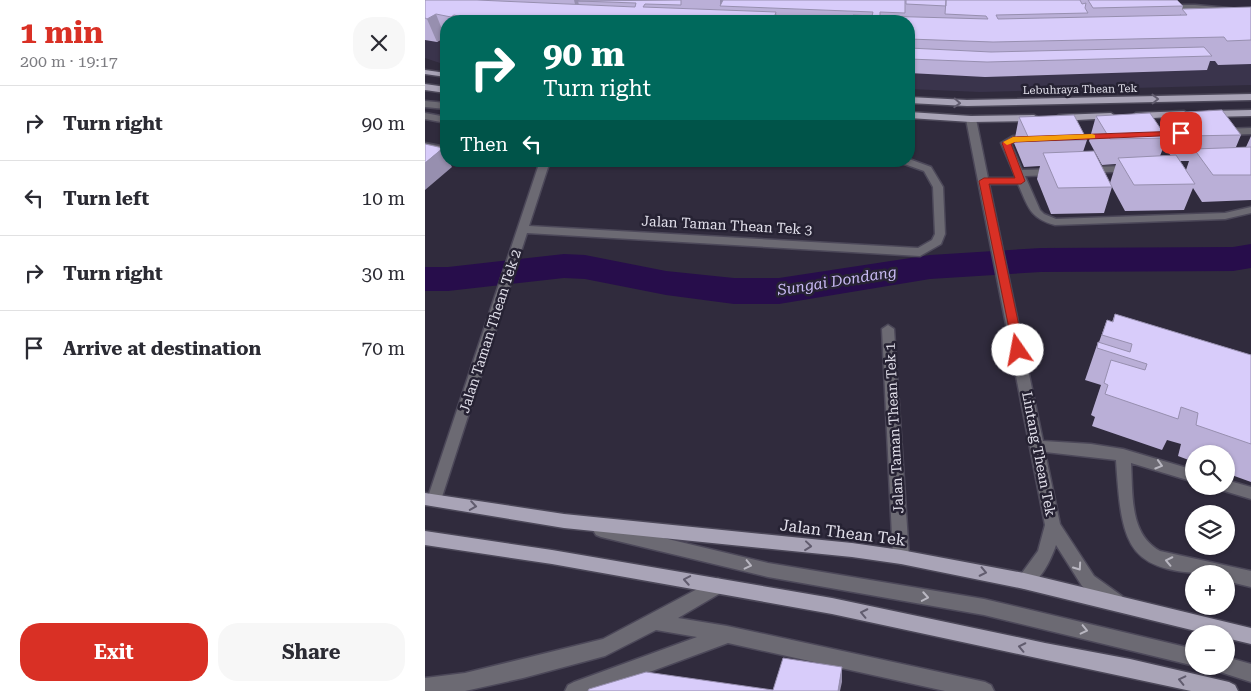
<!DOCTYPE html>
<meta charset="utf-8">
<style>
body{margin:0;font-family:"Roboto Serif",serif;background:#f7f7f7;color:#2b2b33;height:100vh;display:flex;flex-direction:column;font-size:19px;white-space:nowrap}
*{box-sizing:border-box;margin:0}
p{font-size:16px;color:#7c7c81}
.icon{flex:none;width:28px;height:28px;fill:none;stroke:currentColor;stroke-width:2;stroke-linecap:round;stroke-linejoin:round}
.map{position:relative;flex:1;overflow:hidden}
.sheet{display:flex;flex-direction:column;background:#fff;width:425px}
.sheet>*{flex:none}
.guide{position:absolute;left:15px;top:15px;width:475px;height:152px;border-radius:20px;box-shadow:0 1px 4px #0004;background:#00695c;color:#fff;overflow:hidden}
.controls{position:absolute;left:760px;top:445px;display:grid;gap:10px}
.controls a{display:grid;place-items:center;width:50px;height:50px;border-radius:50%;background:#fff;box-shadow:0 1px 4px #0004;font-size:25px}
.pin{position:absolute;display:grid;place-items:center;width:42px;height:42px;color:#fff;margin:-21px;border-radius:10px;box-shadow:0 2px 8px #0006}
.me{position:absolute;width:55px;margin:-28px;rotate:348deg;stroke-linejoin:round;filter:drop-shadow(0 0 4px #0008)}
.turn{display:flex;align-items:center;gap:18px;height:105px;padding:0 20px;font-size:22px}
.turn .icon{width:65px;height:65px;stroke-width:2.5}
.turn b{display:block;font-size:35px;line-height:42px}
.then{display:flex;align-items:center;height:48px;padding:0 20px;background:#0003;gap:10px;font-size:19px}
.round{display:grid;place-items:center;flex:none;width:52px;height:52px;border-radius:20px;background:#f7f7f7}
.summary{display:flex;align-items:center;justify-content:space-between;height:85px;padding:0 20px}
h1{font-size:30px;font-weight:700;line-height:38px;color:#d93025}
.cta{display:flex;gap:10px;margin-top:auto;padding:10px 20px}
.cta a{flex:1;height:58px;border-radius:20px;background:#d93025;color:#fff;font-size:20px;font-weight:700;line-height:58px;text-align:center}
.cta a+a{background:#f7f7f7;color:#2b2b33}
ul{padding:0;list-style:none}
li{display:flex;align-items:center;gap:15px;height:75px;padding:0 20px;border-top:1px solid #e1e1e2}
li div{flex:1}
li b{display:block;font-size:19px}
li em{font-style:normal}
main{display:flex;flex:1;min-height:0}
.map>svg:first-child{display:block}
.built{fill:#3a344c}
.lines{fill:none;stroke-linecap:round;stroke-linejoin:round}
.river{fill:#270d4b;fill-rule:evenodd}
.minor-casing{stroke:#4c4859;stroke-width:3}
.major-casing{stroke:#4c4859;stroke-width:3}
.minor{fill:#6c6a73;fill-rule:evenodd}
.major{fill:#a9a4b7;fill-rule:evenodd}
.wall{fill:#baafd7;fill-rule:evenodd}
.shaded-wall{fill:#978faf}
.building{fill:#d8ccfa;stroke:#978faf}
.oneway{stroke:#615c6e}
.oneway2{stroke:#b9b7c1}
.route{fill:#d93025;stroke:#8d1f18}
.slow{fill:#f59e0b}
.labels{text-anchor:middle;stroke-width:5;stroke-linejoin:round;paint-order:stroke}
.far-street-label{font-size:11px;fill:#e2e0eb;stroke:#262233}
.street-label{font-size:14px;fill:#e2e0eb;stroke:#262233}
.water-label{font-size:15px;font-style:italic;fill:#c9baf4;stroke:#262233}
.near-street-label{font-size:16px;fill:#e2e0eb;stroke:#262233}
</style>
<main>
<section class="sheet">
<div class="summary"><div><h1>1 min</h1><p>200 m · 19:17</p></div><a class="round"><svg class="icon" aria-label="close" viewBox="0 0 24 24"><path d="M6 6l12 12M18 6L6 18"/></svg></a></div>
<ul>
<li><svg class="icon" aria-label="right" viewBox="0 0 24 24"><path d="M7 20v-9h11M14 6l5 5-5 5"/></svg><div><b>Turn right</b></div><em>90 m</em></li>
<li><svg class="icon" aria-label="left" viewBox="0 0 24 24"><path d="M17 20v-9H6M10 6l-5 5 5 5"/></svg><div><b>Turn left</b></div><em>10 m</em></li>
<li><svg class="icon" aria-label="right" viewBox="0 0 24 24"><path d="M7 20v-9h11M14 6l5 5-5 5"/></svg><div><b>Turn right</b></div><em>30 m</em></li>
<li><svg class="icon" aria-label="arrive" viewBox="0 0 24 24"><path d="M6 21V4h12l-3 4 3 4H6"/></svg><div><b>Arrive at destination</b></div><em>70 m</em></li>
</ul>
<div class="cta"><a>Exit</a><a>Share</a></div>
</section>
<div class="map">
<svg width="826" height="691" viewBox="0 0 826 691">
<rect width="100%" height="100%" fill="#302b3d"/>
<path class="built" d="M0,15L21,21V65L0,58Z
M826,22V85L555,92L484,89V41Z"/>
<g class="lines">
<path class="river" d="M826,244V268L808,271L616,272L505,279L354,304H309L241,295L160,279L139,278L23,291H0V267H23L139,254L160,255L241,271L309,278H354L505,255L616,248L808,247Z"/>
<g class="minor-casing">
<path id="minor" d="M738,5H770L826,10V14L770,9H738Z
M0,101L21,103V109L0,107Z
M0,113L21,117V123L0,119Z
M546,116L551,119L563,178H591L576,143L588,136L609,137V141L590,142L586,144L597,170L630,169L635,172L630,175L600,176L615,210L619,214L631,219L800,213L826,207V213L800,219L630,225C604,218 603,206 593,184H564L618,441L666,444L698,449L769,470V482L706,463C708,494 704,534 735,551L826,571V587L801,581V574C702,574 697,551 691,460L620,452L635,524L669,576L697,596L699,602L697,608L691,610L657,586L631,545C626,560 615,583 599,589L593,586L591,581L613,551L620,525L541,119Z
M826,128V134L798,135L793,132L798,129Z
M0,143L21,147V153L0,149Z
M484,159L506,167L518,187L520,234L516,244L495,256L102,233L16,500L14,505L9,506L4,505L2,500L115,161H125L104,226L493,248L507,240L510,234L508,187L499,171L471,161H484Z
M705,166L708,167V171L663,173L658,170L663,167Z
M463,325L469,329L484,557L482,562L476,564L470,562L468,557L457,329Z
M801,480L826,487V499L796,490L794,486H801Z
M176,523L343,563L559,599L769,649L770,666L559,615L343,577L176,537L171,535L168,530L171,525Z
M293,578L299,581L301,586L299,591L253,618L302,626L560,682L566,685L569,691H520L303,643L173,691H140L143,685L149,682L272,637L231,630L180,656L98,678L40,691H0V678L40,673L178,639Z
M801,657L826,664V682L795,672L792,666H801Z"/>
</g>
<g class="major-casing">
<path id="major" d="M0,70L21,73V77L0,74Z
M0,84L21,87V93L0,90Z
M826,94V100L542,106L484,103V97L542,100Z
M826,110V116L784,117L780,114L784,111Z
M759,111L763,114L762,116L711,119L707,116L711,113Z
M484,112L546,116L609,115L614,118L609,121L546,122L484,118Z
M686,113L690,116L689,118L634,121L629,118L634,115Z
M0,493L139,514L427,543L476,550L599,573L826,628V644L801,638V634H783L599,589L476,564L427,557L139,528L0,505Z
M0,531L127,550L407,598L620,643L705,659L804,682L810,685L813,691H766L407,614L127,564L0,545Z"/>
</g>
<use href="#minor" class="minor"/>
<use href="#major" class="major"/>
</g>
<path class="wall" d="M0,0H752L758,6L755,15L757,9L826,7V64L793,65L790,61H785L782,70L560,77L484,73V21H21V38L20,37L12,42L0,40Z
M743,113L816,135L811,147H821L826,136V200L777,202L768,188L759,210L700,211L687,187L679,213L626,214L612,179L615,166L599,167L589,143L594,117L662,140L658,152L685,183L691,164L677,165L664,141L671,116L737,130ZM739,146L746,156H735ZM755,161H764L761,170Z
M690,314L826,355V482L801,473V454H769V462L753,456L756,444L742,440L737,450L667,426L670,417L666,415L676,385L660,380L673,342H674L682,320L687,322Z"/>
<path class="shaded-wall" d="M149,0H155L153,1L158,21H154Z
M295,0H310L295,6Z
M351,12L352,21H348Z
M11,14L20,37L12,42L2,19Z
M29,15L31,21H28L26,17Z
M18,148L21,155V161H24L27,167L0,190V163Z
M417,667V682L415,691H413Z"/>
<path class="building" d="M0,0H52L210,7L211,3L153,1L256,0V5L220,4L218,7L351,12L348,21H74L45,19L29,15L26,17L11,14L2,19L0,18Z
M298,0H480V13L455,12V16L563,19L561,16L520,14L521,0H655L657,4L661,3L660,8L663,13L571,15L573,19L762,15L757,9L826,7V40L802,41L799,37L568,42L484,39V21H427L428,15L447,16L448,12L295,6Z
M481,0H521V6L481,4Z
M663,0H752L758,6L668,8Z
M370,19L427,21H369Z
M779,47L787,56L562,62L484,59V48L566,52Z
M797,110L816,135L760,136L743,113Z
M725,113L742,138L685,139L671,116Z
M649,115L662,140L605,141L594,117Z
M0,144L18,148L0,163Z
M826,147V175H788L769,149Z
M669,151L687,187L633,188L618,153Z
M751,155L770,184L709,185L693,158Z
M690,314L826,355V444L771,425L773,413L756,407L753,419L680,394L683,385L679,383L686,360L720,370L722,364L672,348L673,342L705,352L707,344L677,335L682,320L688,322Z
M358,658L417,667L413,691H163L164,689L221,672L348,690Z"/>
<defs><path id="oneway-chevron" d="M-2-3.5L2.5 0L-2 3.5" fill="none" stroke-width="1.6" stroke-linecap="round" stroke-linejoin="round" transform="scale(1.25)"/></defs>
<g class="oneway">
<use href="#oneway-chevron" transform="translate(730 99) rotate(-1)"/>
<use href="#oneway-chevron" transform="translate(532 103) rotate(3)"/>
<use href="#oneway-chevron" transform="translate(48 506) rotate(9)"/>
<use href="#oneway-chevron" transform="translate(383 546) rotate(6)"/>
<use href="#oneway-chevron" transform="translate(558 572) rotate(12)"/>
<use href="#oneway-chevron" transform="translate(262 580) rotate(-170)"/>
<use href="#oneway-chevron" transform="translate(439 613) rotate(-168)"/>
<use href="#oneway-chevron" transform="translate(597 647) rotate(-168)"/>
<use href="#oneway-chevron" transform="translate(757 680) rotate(-167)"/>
</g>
<g class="oneway2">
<use href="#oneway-chevron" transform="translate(734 465) rotate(17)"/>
<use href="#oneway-chevron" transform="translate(744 561) rotate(-168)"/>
<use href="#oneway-chevron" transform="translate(323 565) rotate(13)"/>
<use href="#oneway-chevron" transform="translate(653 567) rotate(55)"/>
<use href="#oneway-chevron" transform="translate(500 597) rotate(10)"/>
<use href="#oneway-chevron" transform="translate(659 630) rotate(13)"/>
</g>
<path class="route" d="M756,131H759V135L590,142L586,144L600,181L596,184H564L599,350L597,353H589L554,181L559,178H590L577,143L588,137Z"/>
<path class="slow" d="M667,134L670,135V138L590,142L582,145L578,142L588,137Z"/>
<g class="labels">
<g class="far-street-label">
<text transform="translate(655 89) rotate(-1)" y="4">Lebuhraya Thean Tek</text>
</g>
<g class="street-label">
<text transform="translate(302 225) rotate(3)" y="5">Jalan Taman Thean Tek 3</text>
<text transform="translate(65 331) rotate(-72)" y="5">Jalan Taman Thean Tek 2</text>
<text transform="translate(469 428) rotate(-93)" y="5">Jalan Taman Thean Tek 1</text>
<text transform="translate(614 454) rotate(79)" y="5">Lintang Thean Tek</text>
</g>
<g class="water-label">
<text transform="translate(412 281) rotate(-9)" y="5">Sungai Dondang</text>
</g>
<g class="near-street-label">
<text transform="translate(418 532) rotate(7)" y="6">Jalan Thean Tek</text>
</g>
</g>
</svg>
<div class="controls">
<a><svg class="icon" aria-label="search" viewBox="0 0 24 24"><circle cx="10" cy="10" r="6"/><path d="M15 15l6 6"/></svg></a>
<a><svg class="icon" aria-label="layers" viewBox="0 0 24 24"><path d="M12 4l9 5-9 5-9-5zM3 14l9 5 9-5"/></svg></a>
<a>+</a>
<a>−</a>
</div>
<div class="pin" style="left:756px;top:133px;background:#d93025"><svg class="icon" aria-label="arrive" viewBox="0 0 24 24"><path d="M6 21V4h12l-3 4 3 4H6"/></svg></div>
<svg class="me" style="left:593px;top:350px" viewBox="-20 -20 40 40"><circle r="19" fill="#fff"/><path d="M0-13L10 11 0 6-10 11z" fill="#d93025"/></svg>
<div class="guide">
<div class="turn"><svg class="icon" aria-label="right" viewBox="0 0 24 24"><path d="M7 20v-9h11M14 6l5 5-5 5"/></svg><div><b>90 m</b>Turn right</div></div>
<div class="then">Then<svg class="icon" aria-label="left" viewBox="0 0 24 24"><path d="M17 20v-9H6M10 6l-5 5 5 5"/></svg></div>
</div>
</div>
</main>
